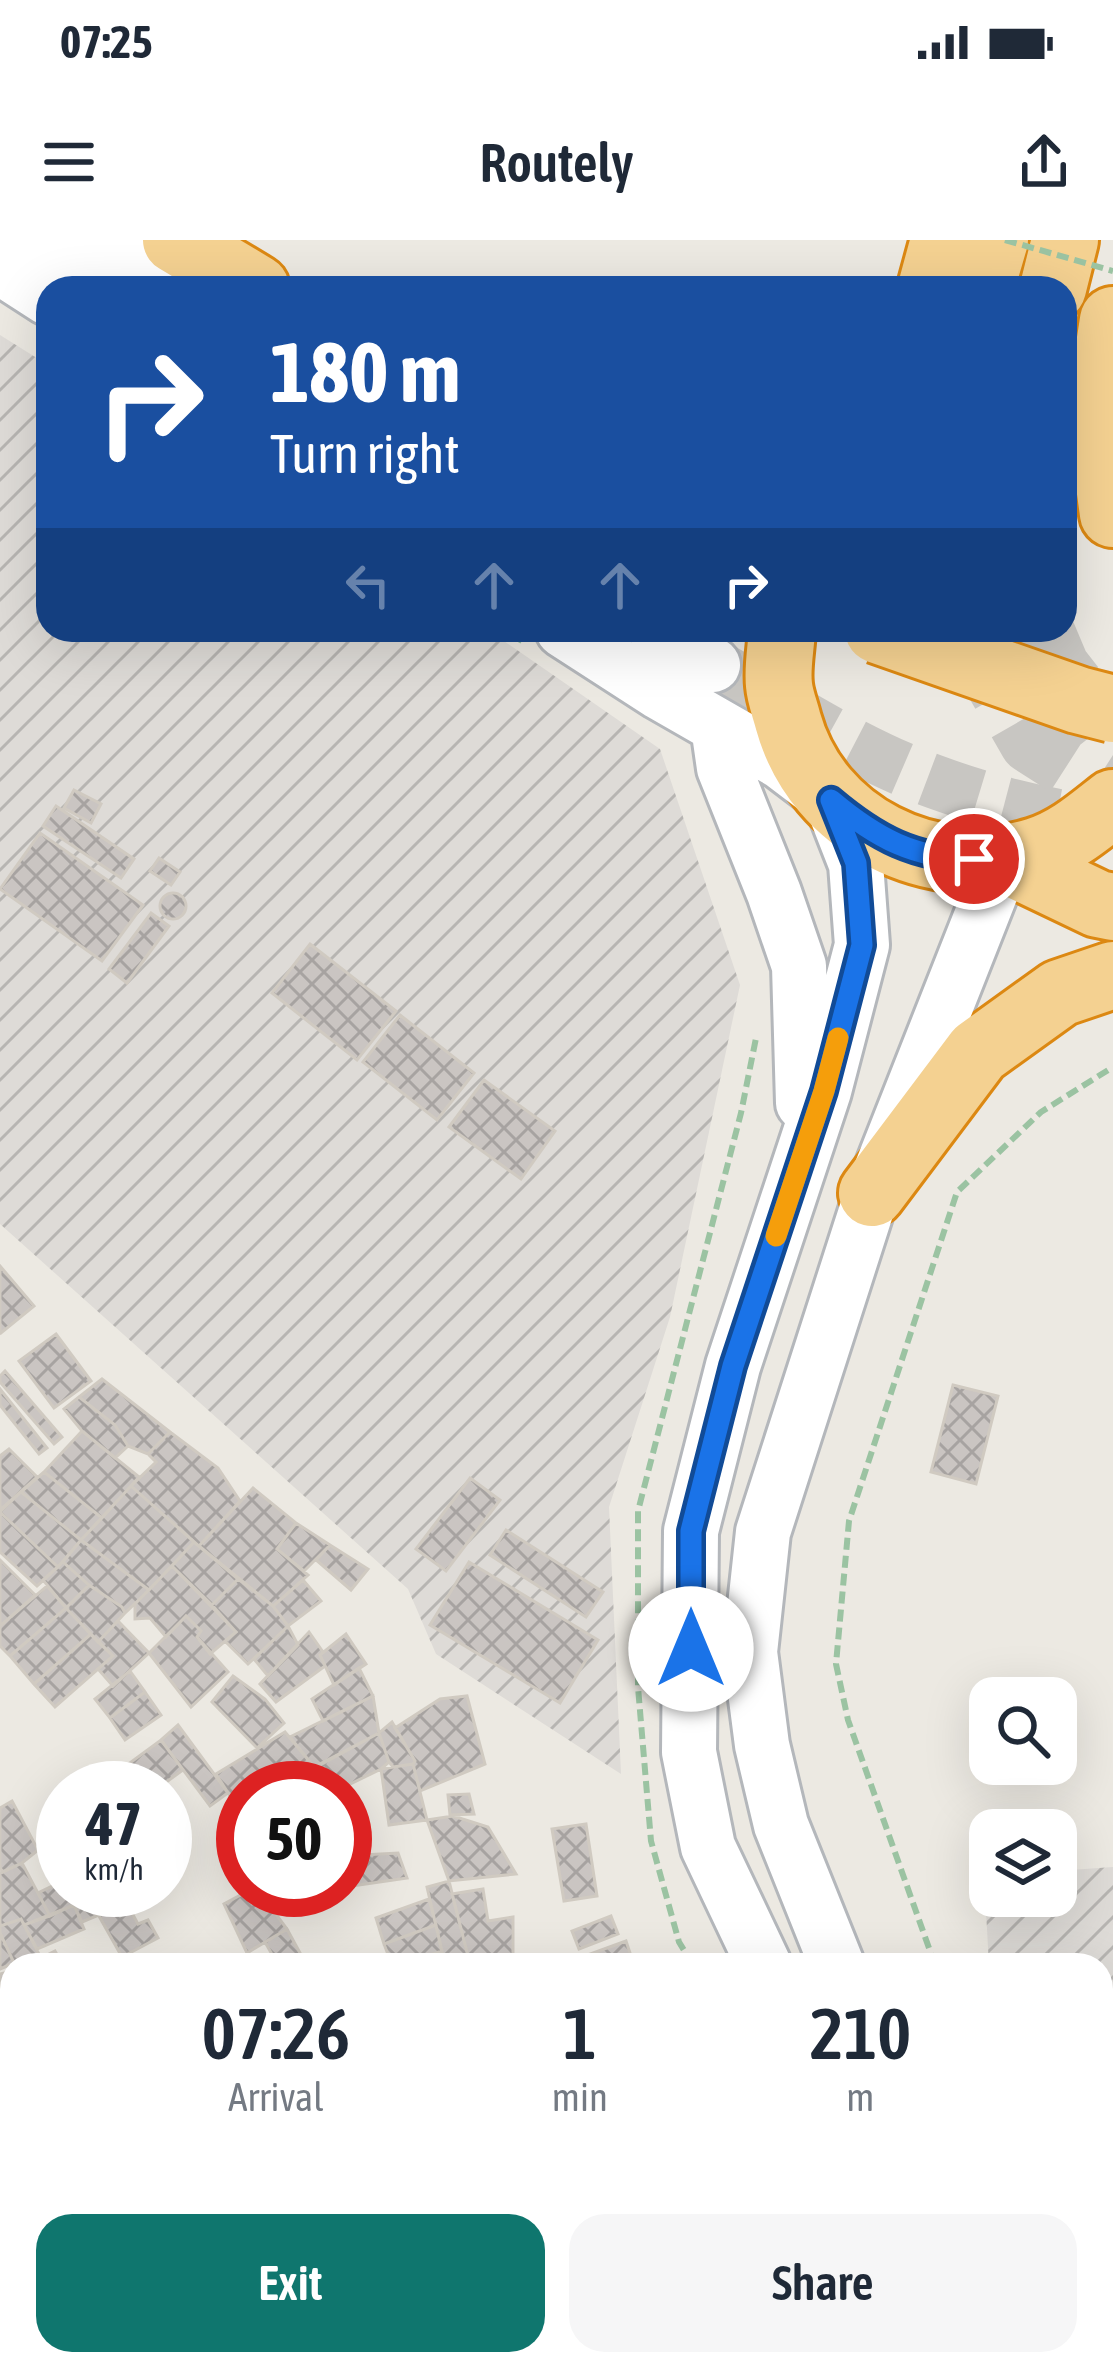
<!DOCTYPE html>
<style>
body{margin:0;font-family:"Asap Condensed",sans-serif;background:#f6f6f7;color:#1f2937;height:100vh;display:flex;flex-direction:column;font-size:45px;white-space:nowrap}
*{box-sizing:border-box;margin:0}
p{font-size:39px;color:#747a83}
.icon{flex:none;width:66px;height:66px;fill:none;stroke:currentColor;stroke-width:2;stroke-linecap:round;stroke-linejoin:round}
.map{position:relative;flex:1;overflow:hidden}
.details{position:absolute;left:0px;top:1713px;width:1113px;height:423px;display:flex;flex-direction:column;background:#fff;border-radius:36px 36px 0 0;box-shadow:0 12px 48px #0002}
.details>*{flex:none}
.hud{position:absolute;left:36px;top:36px;width:1041px;height:366px;border-radius:36px;box-shadow:0 12px 48px #0002;background:#1a4fa0;color:#fff;overflow:hidden}
.controls{position:absolute;left:969px;top:1437px;display:grid;gap:24px}
.controls a{display:grid;place-items:center;width:108px;height:108px;border-radius:24px;background:#fff;box-shadow:0 12px 48px #0002;font-size:60px}
.speed{position:absolute;left:36px;top:1521px;display:flex;gap:24px;font-size:60px;font-weight:700;text-align:center}
.speed>*{display:grid;place-content:center;width:156px;height:156px;border-radius:50%;background:#fff;box-shadow:0 12px 48px #0002;line-height:1}
.speed small{font-size:30px;font-weight:400}
.speed .limit{border:18px solid #d22;background:#fff;color:#111}
.pin{position:absolute;display:grid;place-items:center;width:102px;height:102px;color:#fff;margin:-51px;border:6px solid #fff;border-radius:50%;box-shadow:0 3px 12px #0007}
.me{position:absolute;width:132px;margin:-66px;rotate:0deg;stroke-linejoin:round;filter:drop-shadow(0 0 9px #0008)}
.turn{display:flex;align-items:center;gap:42px;height:252px;padding:0 36px;font-size:54px}
.turn .icon{width:156px;height:156px;stroke-width:2.5}
.turn b{display:block;font-size:84px;line-height:102px}
.lanes{display:flex;align-items:center;height:114px;padding:0 36px;background:#0003;justify-content:center;gap:60px;direction:ltr}
.lanes .off{opacity:.35}
.eta{display:flex;justify-content:space-evenly;align-items:center;height:204px;text-align:center}
.eta b{font-size:72px;font-weight:600;line-height:84px}
.cta{display:flex;gap:24px;margin-top:auto;padding:24px 36px}
.cta a{flex:1;height:138px;border-radius:36px;background:#0f766e;color:#fff;font-size:48px;font-weight:600;line-height:138px;text-align:center}
.cta a+a{background:#f6f6f7;color:#1f2937}
.status{display:flex;justify-content:space-between;align-items:center;height:84px;padding:0 60px;background:#fff;direction:ltr}
.status svg{height:33px;fill:currentColor}
header{display:flex;justify-content:space-between;align-items:center;height:156px;padding:0 36px;background:#fff;font-size:54px;font-weight:600}
.map>svg:first-child{display:block}
.industrial{fill:url(#industrial-furrows)}
.building{fill:url(#building-cross-hatch);stroke:#d0cac1;stroke-width:3}
.lines{fill:none;stroke-linecap:round;stroke-linejoin:round}
.secondary-tunnel{stroke:#c8c6c2;stroke-width:54;stroke-dasharray:54 27;stroke-linecap:butt}
.highway-tunnel{stroke:#c8c6c2;stroke-width:66;stroke-dasharray:66 33;stroke-linecap:butt}
.secondary-casing{stroke:#b4b7bb;stroke-width:60}
.highway-casing{stroke:#dc8812;stroke-width:72}
.path{stroke:#9bc3a2;stroke-width:6;stroke-dasharray:12 6;stroke-linecap:butt}
.secondary{stroke:#fff;stroke-width:54}
.highway{stroke:#f4d191;stroke-width:66}
.highway-bridge-casing{stroke:#dc8812;stroke-width:72;stroke-linecap:butt}
.path-bridge{stroke:#9bc3a2;stroke-width:6;stroke-dasharray:12 6;stroke-linecap:butt}
.highway-bridge{stroke:#f4d191;stroke-width:66}
.route-casing{stroke:#114b97;stroke-width:30}
.route{stroke:#1a73e8;stroke-width:21}
.slow{stroke:#f59e0b;stroke-width:21}
</style>
<div class="status"><b>07:25</b><svg viewBox="0 0 49 12"><path d="M0 12V9h3v3zM5 12V6h3v6zM10 12V3h3v9zM15 12V0h3v12zM26 1h20v11H26zM47 4h2v5h-2z"/></svg></div>
<header><svg class="icon" aria-label="menu" viewBox="0 0 24 24"><path d="M4 6h16M4 12h16M4 18h16"/></svg>Routely<svg class="icon" aria-label="share" viewBox="0 0 24 24"><path d="M12 15V3M7 8l5-5 5 5M5 13v7h14v-7"/></svg></header>
<div class="map">
<svg width="1113" height="2135" viewBox="0 0 1113 2135">
<defs>
<pattern id="industrial-furrows" width="10" height="10" patternUnits="userSpaceOnUse" patternTransform="scale(3)"><rect width="10" height="10" fill="#dedbd7"/><path d="M-1 1l2-2M0 10L10 0M9 11l2-2" fill="none" stroke="#b7b5b2"/></pattern>
<pattern id="building-cross-hatch" width="8" height="8" patternUnits="userSpaceOnUse" patternTransform="scale(3)"><rect width="8" height="8" fill="#cac5c2"/><path d="M0 0l8 8M0 8l8-8" fill="none" stroke="#a7a3a1"/></pattern>
</defs>
<rect width="100%" height="100%" fill="#ece9e2"/>
<path class="industrial" d="M0,95L48,125V390H488L660,509L740,745L670,1077L609,1267L621,1534L436,1414L408,1349L0,984Z
M1113,1627V2135H1013L1012,2124H1101V1725H989L984,1635H990V1656H1056V1631Z"/>
<path class="building" d="M74,550L101,564L91,583L64,568Z
M56,566L134,619L121,638L43,586Z
M40,593L143,665L102,721L0,649Z
M159,618L180,632L171,645L150,631Z
M160 666a13 13 0 1 1 26 0a13 13 0 1 1-26 0Z
M151,673L169,686L127,743L109,729Z
M310,704L396,771L357,820L272,753Z
M400,775L474,833L437,880L363,822Z
M484,840L555,891L521,939L449,887Z
M0,1026L34,1066L1,1093L0,1091Z
M56,1094L91,1141L54,1168L19,1121Z
M5,1131L62,1197L54,1204L0,1142V1136Z
M102,1139L170,1192L148,1214L128,1206L115,1185L79,1157Z
M953,1145L998,1156L976,1244L931,1232Z
M0,1149L47,1208L39,1214L0,1165Z
M79,1157L115,1185L128,1206L115,1218L82,1191L64,1169Z
M82,1191L139,1237L102,1278L44,1232Z
M170,1192L218,1228L240,1261L199,1306L131,1246L156,1222L148,1214Z
M9,1209L37,1237L0,1270V1216Z
M44,1232L102,1278L81,1300L21,1252Z
M470,1238L500,1260L446,1331L416,1309Z
M131,1246L194,1302L149,1350L81,1300Z
M253,1248L296,1283L277,1309L308,1335L273,1366L199,1306Z
M21,1252L81,1300L58,1327L0,1272Z
M0,1272L58,1327L37,1346L0,1312Z
M296,1283L330,1305L304,1331L277,1309Z
M506,1290L603,1352L586,1377L490,1315Z
M81,1300L149,1350L125,1373L122,1367L89,1345L63,1322Z
M194,1302L238,1339L212,1365L172,1326Z
M330,1305L368,1329L351,1350L316,1320Z
M0,1320L35,1355L0,1386Z
M63,1322L89,1345L66,1368L43,1340Z
M469,1322L598,1400L560,1463L430,1385Z
M172,1326L236,1392L210,1414L197,1397L201,1391L186,1376L166,1397L150,1378L135,1379V1364Z
M238,1339L273,1366L288,1386L248,1424L225,1401L236,1392L212,1365Z
M303,1340L321,1361L288,1386L273,1366Z
M89,1345L122,1367L125,1373L98,1402L66,1368Z
M47,1346L66,1368L10,1416L0,1406V1386Z
M66,1368L91,1394L34,1444L10,1416Z
M186,1376L201,1391L197,1397L228,1432L191,1467L149,1413Z
M118,1381L149,1413L113,1446L98,1429L113,1416L98,1402Z
M288,1386L298,1405L268,1436L254,1419Z
M309,1392L323,1412L320,1415L325,1426L276,1462L260,1444Z
M91,1394L113,1416L55,1467L34,1444Z
M346,1394L366,1424L334,1445L320,1415Z
M359,1428L373,1456L323,1481L312,1459Z
M130,1431L145,1452L110,1478L95,1459Z
M233,1436L265,1459L284,1483L257,1508L212,1462Z
M145,1452L161,1475L125,1500L110,1478Z
M373,1456L379,1493L314,1527L290,1497Z
M467,1456L485,1524L420,1551L413,1524L415,1521L395,1488L440,1459Z
M392,1482L415,1521L413,1524L393,1527L389,1522L379,1493Z
M178,1485L228,1553L210,1566L161,1500Z
M285,1492L314,1527L281,1548H243L241,1573L216,1534Z
M379,1493L389,1522L381,1529L342,1548H307L300,1536Z
M161,1500L183,1530L158,1548H144L127,1525Z
M413,1524L427,1580L389,1585L381,1529Z
M469,1554L474,1574L450,1575L448,1555Z
M12,1561L38,1610L22,1623L3,1632L0,1628V1568Z
M453,1576L488,1587L516,1634L449,1641L427,1580Z
M586,1584L597,1656L564,1661L552,1589Z
M398,1613L407,1638L345,1647V1616Z
M22,1623L50,1676L24,1685L21,1679L0,1686V1633Z
M63,1641V1650H95L106,1672L82,1682L74,1665L50,1676L38,1653Z
M449,1641L469,1720L445,1725L427,1647Z
M483,1649L488,1681L513,1677V1725H486V1717L469,1720L452,1654Z
M250,1650H258L287,1689L247,1713L224,1664Z
M429,1659L436,1685L384,1704L376,1678Z
M126,1662L138,1684L148,1680L158,1698L122,1717L99,1676Z
M74,1665L84,1689L37,1709L24,1685Z
M611,1676L618,1694L579,1709L572,1691Z
M21,1679L41,1718L26,1725H15L0,1693V1686Z
M436,1685L442,1711L403,1725H392L384,1704Z
M287,1689L306,1724L305,1725H278L265,1702Z
M0,1693L14,1723L0,1729Z
M626,1701L634,1725H588L585,1716Z
M55,1711L63,1725H26L41,1718Z
M442,1711L445,1725H403Z
M12,1731V1812L10,1813L0,1789V1734Z
M12,1842V1898L0,1901V1844Z
M0,1946H12V1977H0Z
M0,2052L12,2053V2108L0,2110Z
M54,2124H113L114,2135H54Z
M167,2124H214L170,2134Z
M286,2124H344L345,2135H286Z
M448,2124L450,2135H427L424,2125Z"/>
<g class="lines">
<path class="secondary-tunnel" d="M713,425C786,467 860,516 941,544C996,564 1053,577 1111,584"/>
<path class="highway-tunnel" d="M1041,390L1057,428L1103,487
M971,395L1032,501L1113,553"/>
<g class="secondary-casing">
<path id="secondary" d="M26,0L104,48
M103,0L179,48
M0,27L48,58
M563,390L659,452L781,522L831,560L856,624L862,705L824,851L733,1126L691,1291L689,1512L708,1607L764,1725
M656,390L713,425
M718,486L724,528L774,653L799,726L803,863
M837,1725L781,1585L762,1505L750,1412L763,1292L872,953L1004,619
M849,2124L850,2135
M924,2124L925,2135"/>
</g>
<g class="highway-casing">
<path id="highway" d="M176,0L256,48
M931,48L944,0
M981,48L995,0
M1053,48L1065,0
M1113,80L1099,171L1113,274
M782,390C781,408 777,427 779,445C780,457 785,469 788,481C817,586 932,643 1036,611C1066,602 1089,582 1113,563
M1004,619L1098,664L1113,667
M872,953L978,812L1060,753L1113,735"/>
</g>
<path class="path" d="M504,390L522,401
M693,1725L679,1702L651,1601L638,1447V1271L741,873L756,798
M935,1725L848,1480L836,1424L849,1281L957,952L1041,872L1113,827
M784,2124L786,2135
M988,2124V2135"/>
<use href="#secondary" class="secondary"/>
<use href="#highway" class="highway"/>
<g class="highway-bridge-casing">
<path id="highway-bridge" d="M878,390L1078,460L1113,469"/>
</g>
<path class="path-bridge" d="M1005,0L1113,31"/>
<use href="#highway-bridge" class="highway-bridge"/>
</g>
<g class="lines">
<g class="route-casing">
<path id="route" d="M691,1409V1291L733,1126L824,851L862,705L856,623L831,560C876,598 915,619 974,619"/>
</g>
<use href="#route" class="route"/>
<path class="slow" d="M776,996L824,851L838,798"/>
</g>
</svg>
<div class="controls">
<a><svg class="icon" aria-label="search" viewBox="0 0 24 24"><circle cx="10" cy="10" r="6"/><path d="M15 15l6 6"/></svg></a>
<a><svg class="icon" aria-label="layers" viewBox="0 0 24 24"><path d="M12 4l9 5-9 5-9-5zM3 14l9 5 9-5"/></svg></a>
</div>
<div class="speed"><div>47<small>km/h</small></div><div class="limit">50</div></div>
<div class="pin" style="left:974px;top:619px;background:#d93025"><svg class="icon" aria-label="arrive" viewBox="0 0 24 24"><path d="M6 21V4h12l-3 4 3 4H6"/></svg></div>
<svg class="me" style="left:691px;top:1409px" viewBox="-20 -20 40 40"><circle r="19" fill="#fff"/><path d="M0-13L10 11 0 6-10 11z" fill="#1a73e8"/></svg>
<div class="hud">
<div class="turn"><svg class="icon" aria-label="right" viewBox="0 0 24 24"><path d="M7 20v-9h11M14 6l5 5-5 5"/></svg><div><b>180 m</b>Turn right</div></div>
<div class="lanes"><svg class="icon off" aria-label="left" viewBox="0 0 24 24"><path d="M17 20v-9H6M10 6l-5 5 5 5"/></svg><svg class="icon off" aria-label="ahead" viewBox="0 0 24 24"><path d="M12 20V5M6 11l6-6 6 6"/></svg><svg class="icon off" aria-label="ahead" viewBox="0 0 24 24"><path d="M12 20V5M6 11l6-6 6 6"/></svg><svg class="icon" aria-label="right" viewBox="0 0 24 24"><path d="M7 20v-9h11M14 6l5 5-5 5"/></svg></div>
</div>
<section class="details">
<div class="eta">
<div><b>07:26</b><p>Arrival</p></div>
<div><b>1</b><p>min</p></div>
<div><b>210</b><p>m</p></div>
</div>
<div class="cta"><a>Exit</a><a>Share</a></div>
</section>
</div>
